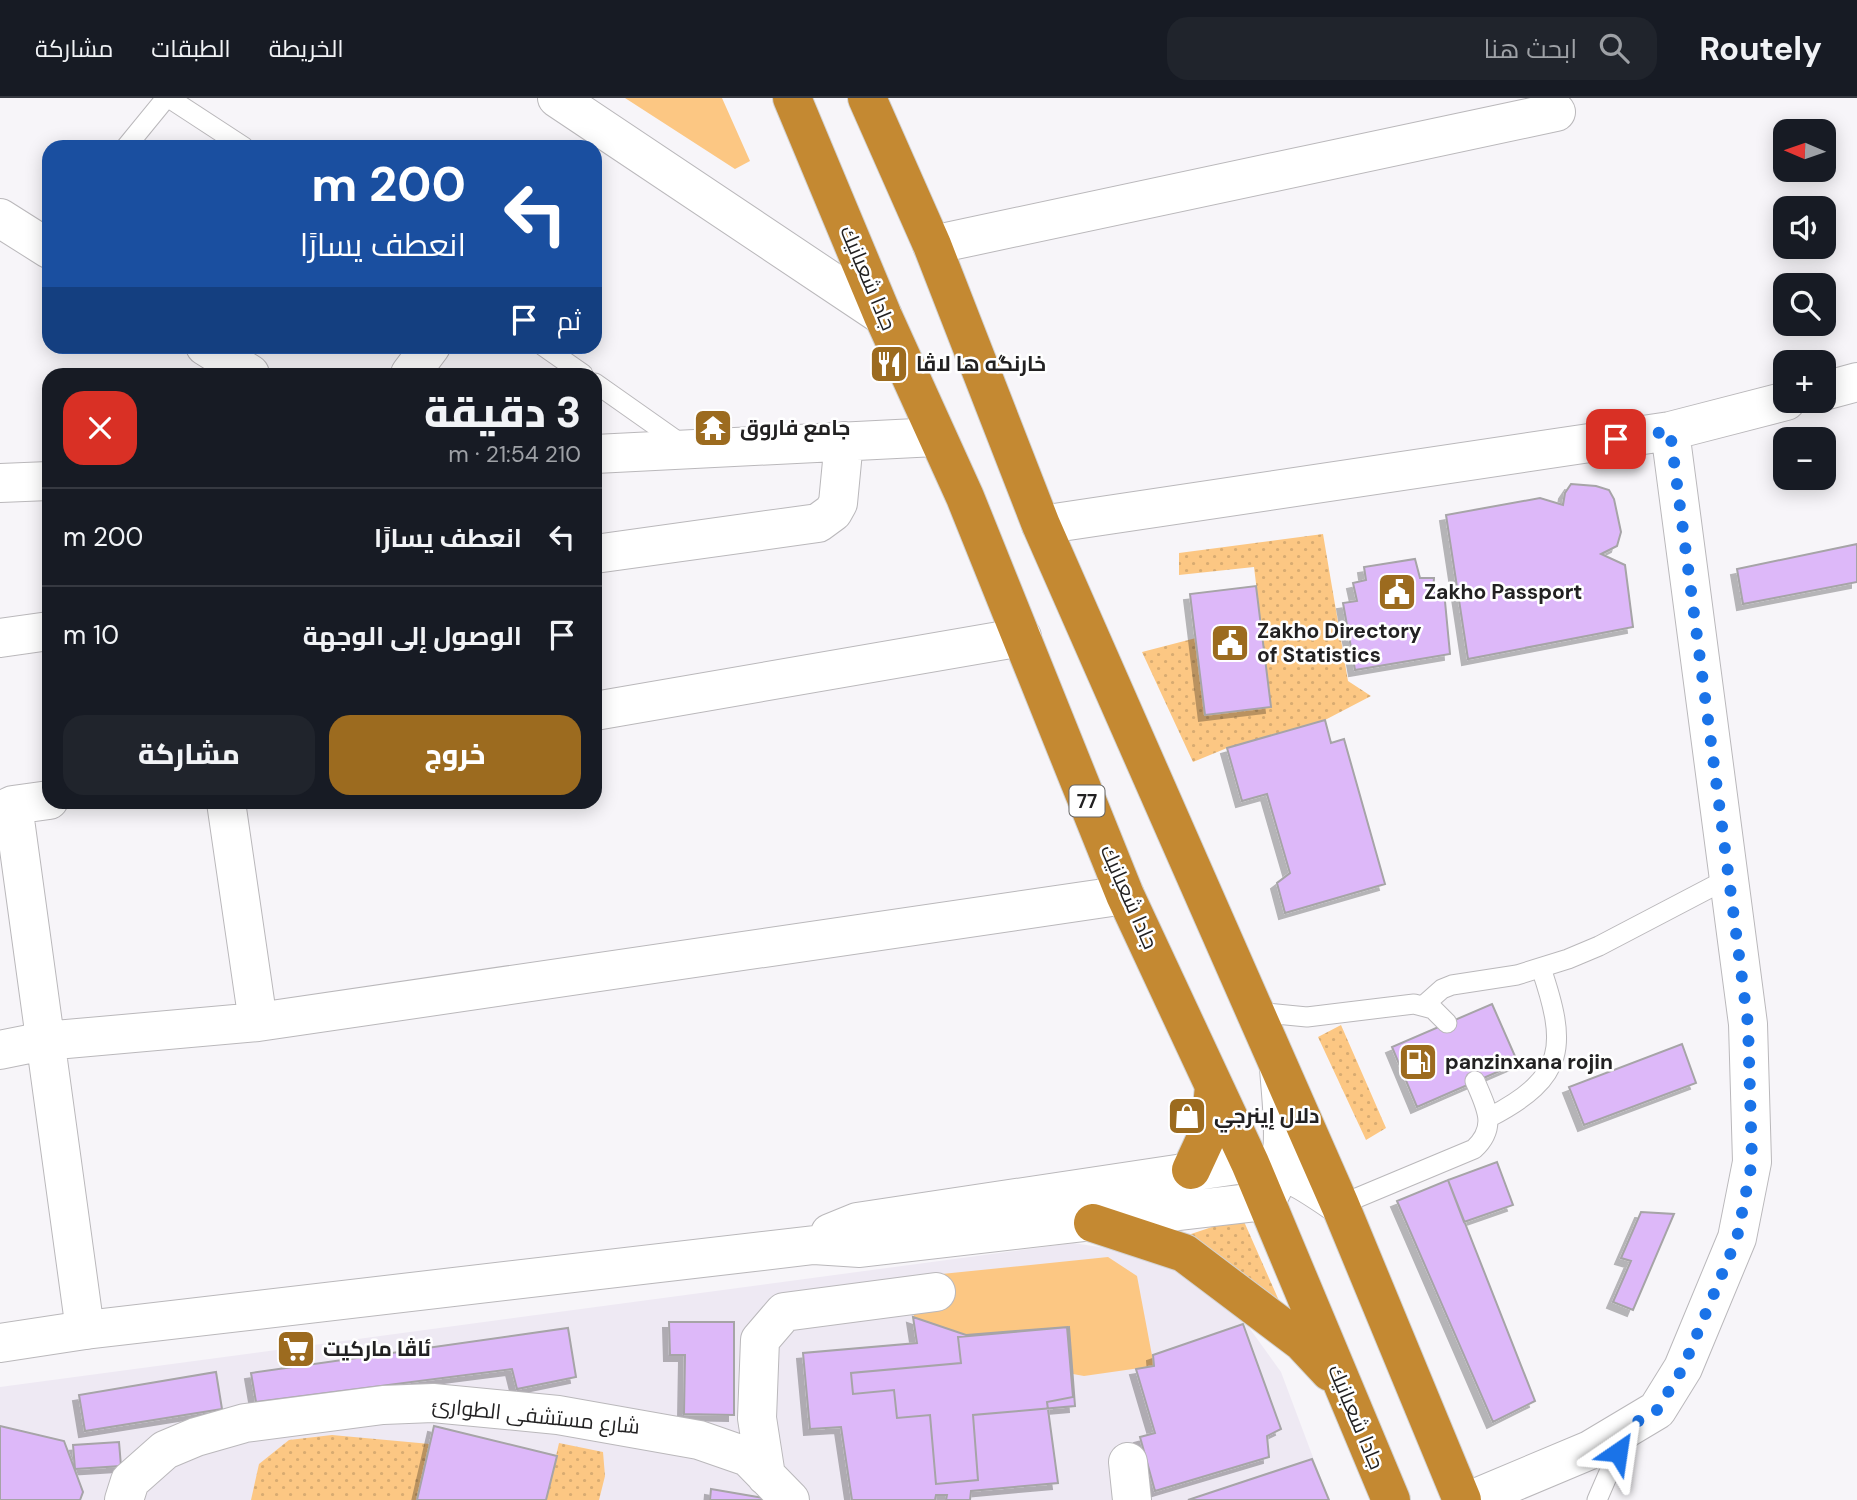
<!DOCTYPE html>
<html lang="ar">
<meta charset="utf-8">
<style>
body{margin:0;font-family:"DM Sans",Cairo,sans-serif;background:#20242c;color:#f1f3f6;direction:rtl;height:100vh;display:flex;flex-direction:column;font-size:26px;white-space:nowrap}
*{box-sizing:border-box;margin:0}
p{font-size:23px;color:#9ea1a6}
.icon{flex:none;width:38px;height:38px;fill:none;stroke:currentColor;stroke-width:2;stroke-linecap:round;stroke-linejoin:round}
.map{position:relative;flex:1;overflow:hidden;direction:ltr}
.panel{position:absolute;left:42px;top:270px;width:560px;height:441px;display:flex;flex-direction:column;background:#171b24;border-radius:21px;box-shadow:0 4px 18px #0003;direction:rtl}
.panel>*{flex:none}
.hud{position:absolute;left:42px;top:42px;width:560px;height:214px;border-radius:21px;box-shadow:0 4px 18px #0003;direction:rtl;background:#1a4fa0;color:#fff;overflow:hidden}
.needle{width:46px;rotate:272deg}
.fabs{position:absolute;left:1773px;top:21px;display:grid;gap:14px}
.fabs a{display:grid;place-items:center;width:63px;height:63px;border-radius:14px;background:#171b24;box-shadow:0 4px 18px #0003;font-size:35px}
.pin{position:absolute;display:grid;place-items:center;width:60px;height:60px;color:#fff;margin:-30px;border-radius:14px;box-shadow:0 4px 10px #0006}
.me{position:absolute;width:77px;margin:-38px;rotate:32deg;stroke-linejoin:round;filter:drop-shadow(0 0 5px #0008)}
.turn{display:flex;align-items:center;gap:24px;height:147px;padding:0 21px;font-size:32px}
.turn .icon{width:91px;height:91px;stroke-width:2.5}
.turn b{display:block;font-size:49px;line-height:60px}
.then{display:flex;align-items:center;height:66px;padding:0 21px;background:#0003;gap:14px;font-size:26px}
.round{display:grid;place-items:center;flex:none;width:74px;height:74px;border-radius:21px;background:#20242c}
.head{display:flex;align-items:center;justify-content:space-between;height:119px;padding:0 21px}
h1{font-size:42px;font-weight:800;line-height:52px}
.button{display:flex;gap:14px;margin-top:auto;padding:14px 21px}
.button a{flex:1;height:80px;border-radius:21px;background:#9c6b1f;color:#fff;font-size:28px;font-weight:800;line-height:80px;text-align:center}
.button a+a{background:#20242c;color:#f1f3f6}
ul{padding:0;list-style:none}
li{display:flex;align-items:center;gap:21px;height:98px;padding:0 21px;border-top:2px solid #363941}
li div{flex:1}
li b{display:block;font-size:26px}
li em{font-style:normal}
header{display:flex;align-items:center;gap:42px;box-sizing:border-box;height:98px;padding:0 35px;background:#171b24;border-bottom:2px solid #363941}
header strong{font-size:33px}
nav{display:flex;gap:38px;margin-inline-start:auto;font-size:24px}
.search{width:490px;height:63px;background:#20242c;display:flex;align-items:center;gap:18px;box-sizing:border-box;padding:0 24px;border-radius:21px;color:#9ea1a6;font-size:26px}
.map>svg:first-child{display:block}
.built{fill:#eee9f3}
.grass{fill:#fcc783}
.garden{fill:url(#garden-dots)}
.building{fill:#ddb8f9;stroke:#a6a4a7;stroke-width:2;filter:url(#shadow)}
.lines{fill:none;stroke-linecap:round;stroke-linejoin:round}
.lane-casing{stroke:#bab8bb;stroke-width:21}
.street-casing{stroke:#bab8bb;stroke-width:40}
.secondary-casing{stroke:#bab8bb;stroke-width:40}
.highway-casing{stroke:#d3d3d3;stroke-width:40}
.lane{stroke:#fff;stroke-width:19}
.street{stroke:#fff;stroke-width:38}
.secondary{stroke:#fff;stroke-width:38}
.highway{stroke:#c48932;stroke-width:38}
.route{stroke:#1a73e8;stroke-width:12;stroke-dasharray:0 21.6}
.labels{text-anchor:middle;stroke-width:5;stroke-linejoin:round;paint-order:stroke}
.shield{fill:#fff;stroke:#646464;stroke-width:2}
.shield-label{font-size:19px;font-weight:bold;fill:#222122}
.street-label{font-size:21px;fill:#222122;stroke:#fff}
.poi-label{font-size:21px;font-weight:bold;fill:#222122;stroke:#fff;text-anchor:start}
</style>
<header>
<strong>Routely</strong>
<div class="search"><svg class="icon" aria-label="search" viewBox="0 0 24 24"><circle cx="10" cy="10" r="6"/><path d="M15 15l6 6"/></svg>ابحث هنا</div>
<nav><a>الخريطة</a><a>الطبقات</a><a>مشاركة</a></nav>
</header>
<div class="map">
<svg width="1857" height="1402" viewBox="0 0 1857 1402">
<defs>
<pattern id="garden-dots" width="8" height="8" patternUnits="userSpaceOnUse" patternTransform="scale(1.75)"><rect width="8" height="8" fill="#fcc783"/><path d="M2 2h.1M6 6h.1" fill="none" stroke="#d8ab71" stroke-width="1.8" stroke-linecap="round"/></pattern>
<filter id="shadow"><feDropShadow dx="-6" dy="6" stdDeviation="0" flood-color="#0004"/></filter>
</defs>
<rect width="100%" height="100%" fill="#f7f5f9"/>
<path class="built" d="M1073,1145L1166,1159L1240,1217L1281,1274L1329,1402H0V1289Z"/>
<path class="grass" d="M625,0H722L750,63L735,71Z
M1108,1159L1137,1178L1154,1268L1084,1278L1073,1276L1068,1229L967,1239L913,1219L932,1177Z"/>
<path class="garden" d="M1323,436L1348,583L1371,598L1325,622L1227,650L1193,664L1142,554L1196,540L1205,617L1271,609L1254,469L1179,477V455Z
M1341,927L1386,1030L1366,1042L1318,939Z
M1242,1119L1280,1205L1185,1138Z
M332,1337L430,1346L417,1402H251L259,1366L289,1342Z
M559,1345L603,1354L605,1378L599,1402H546Z"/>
<path class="building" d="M1571,386L1596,388L1609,392L1614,401L1621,434L1617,448L1601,456L1625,467L1633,529L1468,561L1446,417L1540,400L1563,407L1565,395Z
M1857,446V484L1743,506L1737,471Z
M1415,461L1420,480H1434L1433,494L1444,493L1450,556L1355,572L1343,505L1357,503L1353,485L1366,482L1364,469Z
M1256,488L1271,609L1205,617L1190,496Z
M1325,622L1331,645L1344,641L1385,786L1285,815L1277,785L1290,775L1267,696L1242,703L1227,650Z
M1492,906L1518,965L1417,1009L1392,949Z
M1682,946L1696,985L1584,1027L1569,989Z
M1497,1064L1513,1107L1464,1124L1448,1082Z
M1448,1082L1535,1303L1493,1324L1397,1103Z
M1641,1114L1674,1116L1633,1212L1613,1204L1631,1163L1621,1160Z
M913,1219L966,1237L1067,1229L1073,1299L1047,1304L1058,1385L971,1393L970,1402H946L947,1397H936L935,1402H852L841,1329L810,1331L803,1255L917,1245Z
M669,1224H734V1317L684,1316L685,1257H670Z
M1243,1226L1281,1331L1267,1338L1269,1359L1155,1393L1140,1339L1155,1335L1136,1271L1154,1268L1153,1257Z
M1069,1229L1075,1308L973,1317L978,1382L936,1386L930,1317L897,1320L894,1292L853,1296L851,1275L961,1265L958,1239Z
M568,1230L576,1279L517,1291L512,1271L256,1304L251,1275Z
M216,1274L222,1311L85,1333L79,1297Z
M0,1328L64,1343L83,1394L80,1402H0Z
M434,1328L557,1358L546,1402H417Z
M119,1344L121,1368L75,1371L73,1347Z
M1312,1361L1329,1402H1188Z
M711,1391L775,1402H710Z"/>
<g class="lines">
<g class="lane-casing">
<path id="lane" d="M169,0L244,49
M126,49L166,0
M543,248L583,276
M595,285L683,347
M1424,907L1442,891L1452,887L1517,877L1568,861L1599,848L1727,781
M1256,914L1307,919L1414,906L1433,911L1447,925
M1490,1019C1567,979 1567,947 1541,870
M1340,1107L1474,1051C1498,1029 1486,1009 1475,983
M1597,1402L1626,1335"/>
</g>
<g class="street-casing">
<path id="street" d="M557,0L883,218
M0,120L49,151
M932,147L1556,14
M205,248L250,276
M410,276L431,248
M1824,293L1857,284
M595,356L936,339
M0,385L49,383
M1041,427L1670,333L1786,303
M595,456L818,425L833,414L838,405L844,343
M0,540L49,533
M595,613L1022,539
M226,704L258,924
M13,707L85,1232
M0,713L13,707L49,702
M0,952L44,943L258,924L1125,797
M1128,1364L1132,1402
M766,1378L757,1320L760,1242L784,1214L936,1194
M124,1402L130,1383L165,1352L196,1339L245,1325L383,1307L433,1305L558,1317L699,1342L748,1359L790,1402
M1471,1402L1590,1352L1657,1312L1683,1270L1737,1140L1752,1064L1748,926L1670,333"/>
</g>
<g class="secondary-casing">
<path id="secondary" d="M830,1135L857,1124L1250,1065C1289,1071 1308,1085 1340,1107
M0,1245L85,1232L814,1147L860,1150L1266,1103C1291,1064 1282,1014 1279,970"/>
</g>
<g class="highway-casing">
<path id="highway" d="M792,0L883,218L965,399L1125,797L1250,1065L1391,1402
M867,0L932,147L1041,427L1340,1107L1462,1402
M1191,1072L1210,1031L1214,988
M1093,1125L1184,1155L1302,1244L1330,1274"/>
</g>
<use href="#lane" class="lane"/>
<use href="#street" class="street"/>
<use href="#secondary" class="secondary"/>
<use href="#highway" class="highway"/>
</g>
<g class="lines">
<path class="route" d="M1616,341L1670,333L1748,926L1752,1064L1737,1140L1683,1270L1657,1312L1628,1329L1618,1354"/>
</g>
<defs>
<g id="restaurant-square" transform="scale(2.0125)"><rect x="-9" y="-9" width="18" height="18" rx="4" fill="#9c6b1f" stroke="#fff"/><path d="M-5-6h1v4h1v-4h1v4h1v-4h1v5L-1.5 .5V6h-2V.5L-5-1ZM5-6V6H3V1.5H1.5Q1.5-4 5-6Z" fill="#fff"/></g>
<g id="temple-square" transform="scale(2.0125)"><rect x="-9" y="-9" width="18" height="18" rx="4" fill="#9c6b1f" stroke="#fff"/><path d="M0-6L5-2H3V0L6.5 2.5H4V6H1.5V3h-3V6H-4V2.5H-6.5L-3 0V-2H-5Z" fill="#fff"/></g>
<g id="civic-square" transform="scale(2.0125)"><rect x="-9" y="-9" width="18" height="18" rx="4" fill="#9c6b1f" stroke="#fff"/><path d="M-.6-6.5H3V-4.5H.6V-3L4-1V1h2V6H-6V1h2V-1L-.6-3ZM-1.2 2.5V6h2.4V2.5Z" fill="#fff"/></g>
<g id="fuel-square" transform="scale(2.0125)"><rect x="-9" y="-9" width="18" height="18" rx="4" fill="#9c6b1f" stroke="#fff"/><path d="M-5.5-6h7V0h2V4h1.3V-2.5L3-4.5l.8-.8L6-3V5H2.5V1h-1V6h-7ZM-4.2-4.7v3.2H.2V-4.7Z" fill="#fff"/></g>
<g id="shop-square" transform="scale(2.0125)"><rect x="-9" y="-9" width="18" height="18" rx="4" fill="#9c6b1f" stroke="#fff"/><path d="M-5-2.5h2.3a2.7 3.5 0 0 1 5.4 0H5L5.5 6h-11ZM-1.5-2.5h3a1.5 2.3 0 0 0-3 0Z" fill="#fff"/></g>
<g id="supermarket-square" transform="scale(2.0125)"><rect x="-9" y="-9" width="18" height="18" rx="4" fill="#9c6b1f" stroke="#fff"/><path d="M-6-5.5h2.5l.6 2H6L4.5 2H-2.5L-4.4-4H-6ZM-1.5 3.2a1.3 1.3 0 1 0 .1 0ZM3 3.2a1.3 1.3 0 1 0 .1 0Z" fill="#fff"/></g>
</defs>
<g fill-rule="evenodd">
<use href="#restaurant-square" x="889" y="266"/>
<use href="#temple-square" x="713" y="330"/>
<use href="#civic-square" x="1397" y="494"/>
<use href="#civic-square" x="1230" y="545"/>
<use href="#fuel-square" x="1418" y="964"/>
<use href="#shop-square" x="1187" y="1018"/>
<use href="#supermarket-square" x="296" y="1251"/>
</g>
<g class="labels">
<rect class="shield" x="1069.5" y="687.5" width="35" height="31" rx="5"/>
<g class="shield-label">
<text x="1087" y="710">77</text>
</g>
<g class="street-label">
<text transform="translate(868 180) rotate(67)" y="7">جادا شعبانيك</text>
<text transform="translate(1129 799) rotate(66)" y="7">جادا شعبانيك</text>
<text transform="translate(536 1318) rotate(6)" y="7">شارع مستشفى الطوارئ</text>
<text transform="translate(1356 1319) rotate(67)" y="7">جادا شعبانيك</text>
</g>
<g class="poi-label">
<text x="916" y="273">خارنگه ها لاڤا</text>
<text x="740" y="337">جامع فاروق</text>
<text x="1424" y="501">Zakho Passport</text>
<text x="1257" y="540">Zakho Directory<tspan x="1257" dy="24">of Statistics</tspan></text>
<text x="1445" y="971">panzinxana rojin</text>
<text x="1214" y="1025">دلال إينرجي</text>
<text x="323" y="1258">ئاڤا ماركيت</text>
</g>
</g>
</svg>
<div class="fabs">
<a><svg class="needle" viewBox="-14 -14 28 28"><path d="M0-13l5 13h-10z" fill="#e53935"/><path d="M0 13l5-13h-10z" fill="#9ea1a6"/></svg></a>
<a><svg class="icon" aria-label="sound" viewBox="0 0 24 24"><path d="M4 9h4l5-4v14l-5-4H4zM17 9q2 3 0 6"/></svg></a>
<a><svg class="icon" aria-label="search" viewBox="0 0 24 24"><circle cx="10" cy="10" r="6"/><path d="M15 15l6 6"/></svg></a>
<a>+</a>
<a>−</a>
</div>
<div class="pin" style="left:1616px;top:341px;background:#d93025"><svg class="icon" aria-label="arrive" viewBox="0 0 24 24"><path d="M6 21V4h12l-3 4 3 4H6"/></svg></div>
<svg class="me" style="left:1618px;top:1354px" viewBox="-20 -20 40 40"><path d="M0-17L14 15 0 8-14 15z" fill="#1a73e8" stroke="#fff" stroke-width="4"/></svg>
<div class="hud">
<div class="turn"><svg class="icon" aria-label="left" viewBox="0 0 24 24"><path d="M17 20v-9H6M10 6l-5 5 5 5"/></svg><div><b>200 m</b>انعطف يسارًا</div></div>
<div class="then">ثم<svg class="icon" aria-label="arrive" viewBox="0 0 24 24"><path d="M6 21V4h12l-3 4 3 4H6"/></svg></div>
</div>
<section class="panel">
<div class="head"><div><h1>3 دقيقة</h1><p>210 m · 21:54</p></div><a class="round" style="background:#d93025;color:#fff"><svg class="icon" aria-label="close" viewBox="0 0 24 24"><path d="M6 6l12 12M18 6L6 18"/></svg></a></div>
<ul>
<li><svg class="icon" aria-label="left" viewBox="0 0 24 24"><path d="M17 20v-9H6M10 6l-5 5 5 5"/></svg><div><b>انعطف يسارًا</b></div><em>200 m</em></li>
<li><svg class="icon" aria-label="arrive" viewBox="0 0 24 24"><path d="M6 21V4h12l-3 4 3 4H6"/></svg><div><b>الوصول إلى الوجهة</b></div><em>10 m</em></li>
</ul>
<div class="button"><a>خروج</a><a>مشاركة</a></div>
</section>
</div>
